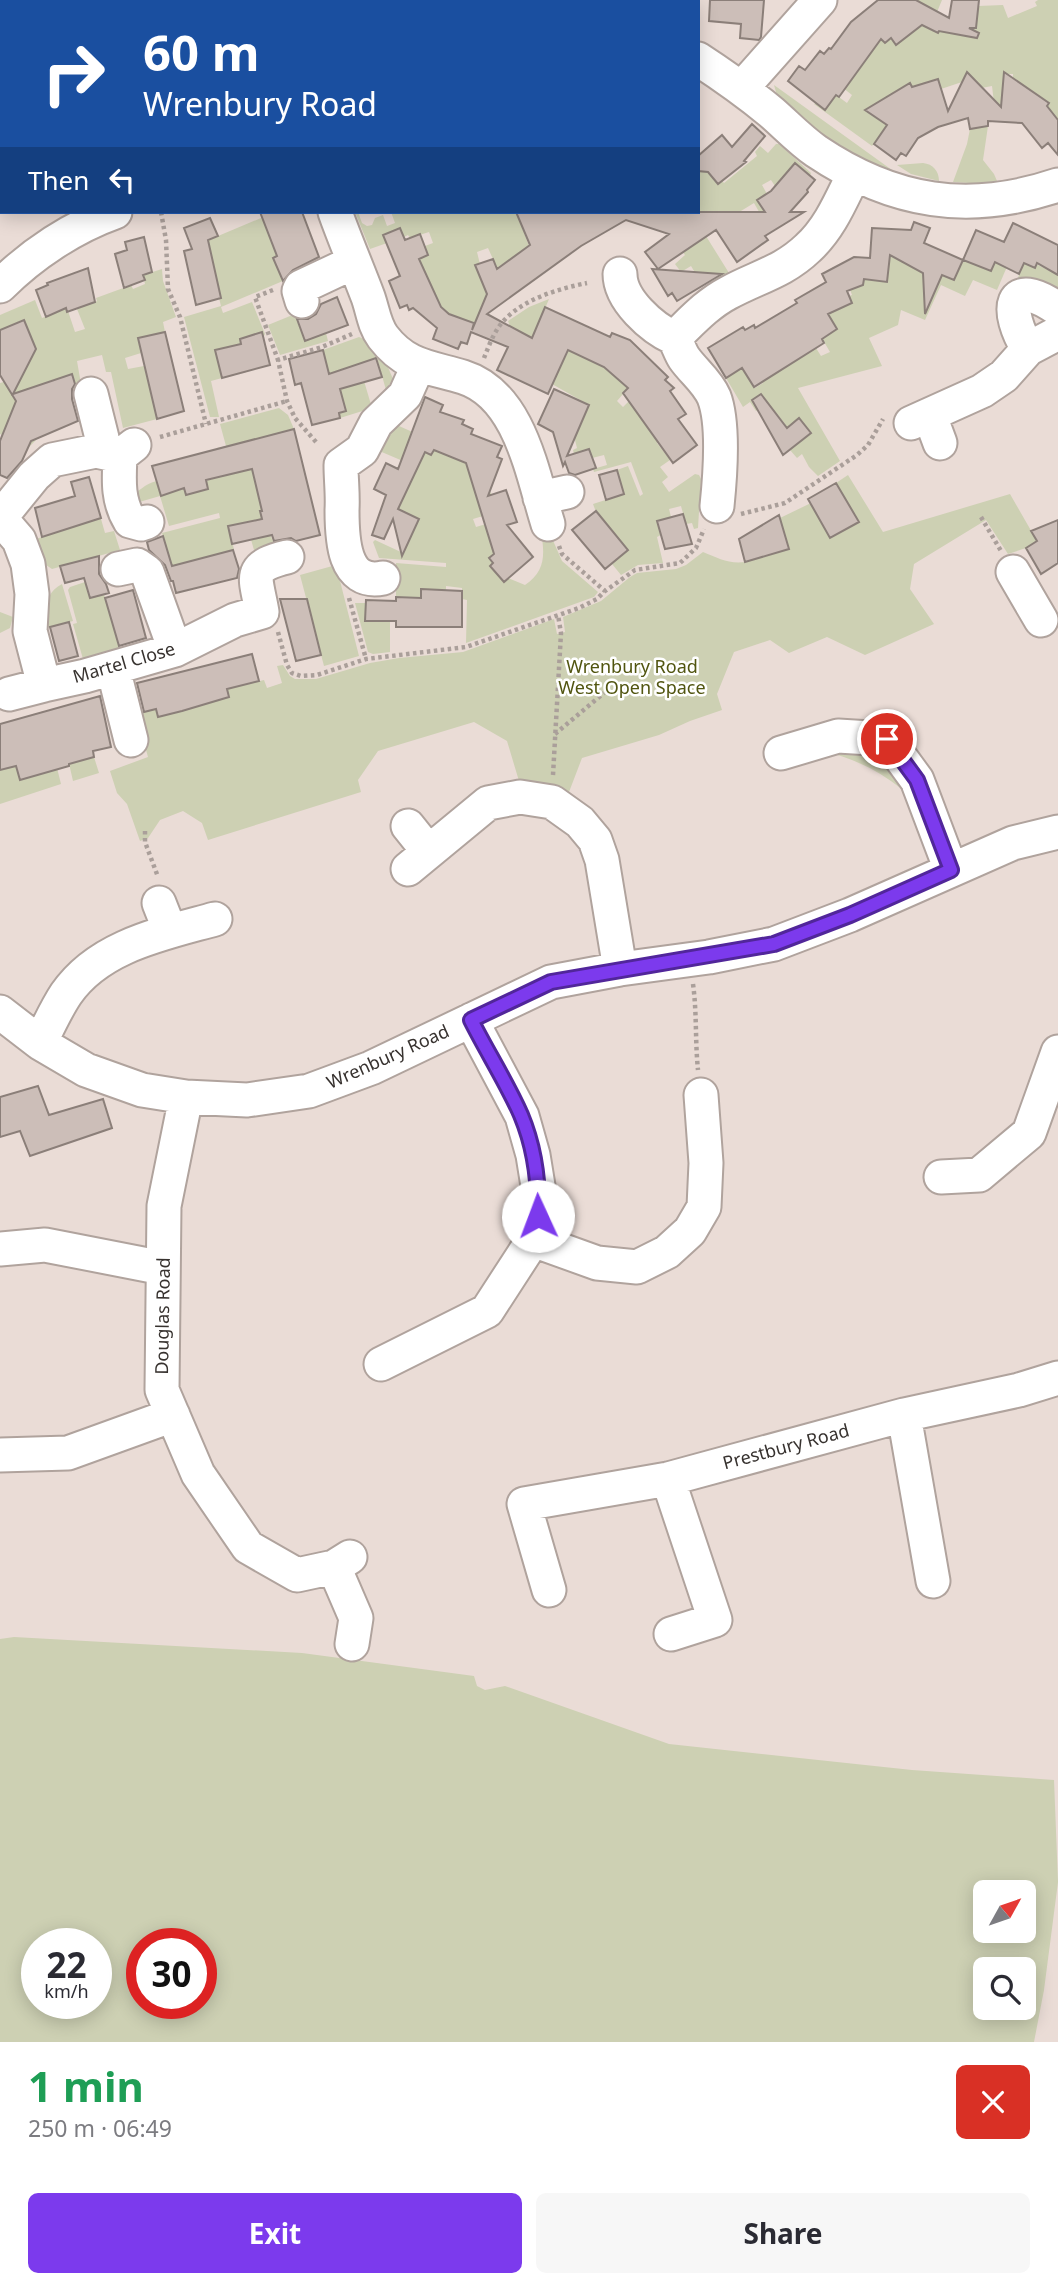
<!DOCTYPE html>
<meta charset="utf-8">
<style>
body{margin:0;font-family:"Noto Sans",sans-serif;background:#f7f7f7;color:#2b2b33;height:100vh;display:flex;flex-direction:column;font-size:26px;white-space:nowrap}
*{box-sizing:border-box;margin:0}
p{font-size:23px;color:#7c7c81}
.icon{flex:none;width:38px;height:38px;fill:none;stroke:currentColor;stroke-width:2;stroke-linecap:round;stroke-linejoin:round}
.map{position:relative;height:2042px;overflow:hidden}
.panel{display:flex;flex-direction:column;background:#fff;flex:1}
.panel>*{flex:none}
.hud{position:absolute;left:0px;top:0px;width:700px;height:214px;box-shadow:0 4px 18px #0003;background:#1a4fa0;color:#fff;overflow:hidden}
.needle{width:46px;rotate:50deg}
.buttons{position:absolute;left:973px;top:1880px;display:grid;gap:14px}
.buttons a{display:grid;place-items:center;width:63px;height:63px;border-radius:10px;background:#fff;box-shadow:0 4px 18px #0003;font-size:35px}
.speed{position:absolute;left:21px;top:1928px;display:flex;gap:14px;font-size:35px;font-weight:700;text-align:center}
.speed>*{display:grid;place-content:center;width:91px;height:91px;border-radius:50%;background:#fff;box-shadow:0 4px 18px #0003;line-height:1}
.speed small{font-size:18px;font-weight:400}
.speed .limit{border:10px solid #d22;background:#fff;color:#111}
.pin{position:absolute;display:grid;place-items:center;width:60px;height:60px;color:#fff;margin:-30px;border:4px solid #fff;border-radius:50%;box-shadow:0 2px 7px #0007}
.me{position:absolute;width:77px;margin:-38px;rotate:358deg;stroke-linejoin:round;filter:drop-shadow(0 0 5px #0008)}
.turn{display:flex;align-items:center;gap:24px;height:147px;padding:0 28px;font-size:32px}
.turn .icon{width:91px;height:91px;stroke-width:2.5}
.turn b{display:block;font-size:49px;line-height:60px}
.then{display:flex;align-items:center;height:66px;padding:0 28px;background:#0003;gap:14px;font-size:26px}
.round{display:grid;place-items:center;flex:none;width:74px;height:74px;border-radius:10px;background:#f7f7f7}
.overview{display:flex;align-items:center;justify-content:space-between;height:119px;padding:0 28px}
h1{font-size:42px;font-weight:700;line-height:52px;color:#1e9e55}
.primary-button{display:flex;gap:14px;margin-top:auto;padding:14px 28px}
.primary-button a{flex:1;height:80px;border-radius:10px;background:#7c3aed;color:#fff;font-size:28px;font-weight:700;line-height:80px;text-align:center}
.primary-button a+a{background:#f7f7f7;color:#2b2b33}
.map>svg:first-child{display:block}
.green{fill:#cdd0b3;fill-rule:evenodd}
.building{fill:#ccbeb8;stroke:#8b7f79;stroke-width:2}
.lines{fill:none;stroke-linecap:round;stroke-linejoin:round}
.minor-casing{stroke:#b0a39d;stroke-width:37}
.path{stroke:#aa9f9a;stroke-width:4.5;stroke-dasharray:3.5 3.5;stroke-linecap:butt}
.minor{stroke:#fff;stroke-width:33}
.route-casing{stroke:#51269a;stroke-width:18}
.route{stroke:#7c3aed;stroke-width:12}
.labels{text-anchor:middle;stroke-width:5;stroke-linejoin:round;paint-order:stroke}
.street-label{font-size:18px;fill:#37322f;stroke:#fff}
.park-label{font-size:18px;fill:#515510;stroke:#fff}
</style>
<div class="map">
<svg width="1058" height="2042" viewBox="0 0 1058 2042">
<rect width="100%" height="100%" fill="#eadcd6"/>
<path class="green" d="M217,0H390L391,2H216Z
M916,0H942L930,29L938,33L946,16L949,17L947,24L950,33L961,35V27L976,28L978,6L1003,5L1008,18L1037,6L1035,2L1038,0H1058V120L1039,119L1049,103L1035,94L1013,88V74H1004L1000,119H996L992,86L976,89L962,82L941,89L938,79L927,83L870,113L887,125L872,146L814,104L816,103L822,108L827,107L832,92L847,103L852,95L838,84L854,61L861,66L873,50L868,36L891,38L897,44Z
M774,85L903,178L830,148L778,99Z
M988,126L983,160L994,174L997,181L985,184L953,182L967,144L970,129Z
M776,144H779L811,173L810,175L795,163L781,180V195L771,180L762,185L767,194L757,200L767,215L762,217L754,203L736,214H706L696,220L729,273L708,284L710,278L697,276L691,266L681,272L675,264L685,255L669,234L680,213L698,212V170H712L724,183L757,156L755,152L760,146L768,153Z
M923,163C933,164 939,171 939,181L911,174L897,165Z
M355,212H358L362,223L367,226L372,225L375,218L383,215L387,226L395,223L391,212H516L529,246L497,268L488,248L477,252L488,297L485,299L470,336L437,328L430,322L441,307L429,297L434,291L429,280L421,283L408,263L428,255L425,246L433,243L429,232L410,238L408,235L404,237L400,228L384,234L387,243L370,249Z
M261,218L298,248L273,258L281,276L288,273L290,278L221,307L223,313L252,302L265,334L263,338L247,342L246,337L240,338L241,344L215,350L222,378L211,381L219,417H210L184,317L221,306L219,298L221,297L208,245L192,249V247Z
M891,248L927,275L923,283L925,290L942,275L954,280L963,258L982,267L1000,250L1012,255L997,290L973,280L965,296L941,285L925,320L901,310L898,325L869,338L882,366L798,388L840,461L818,476L809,467L802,454L797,458L790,450L796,445L799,418L784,430H778L785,424L778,415L762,407L756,411L750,402L743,407L726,378L744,367L755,388L763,383L750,362L816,348L821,356L830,352L820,335L825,337L837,328L823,306L852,303L849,296L852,295L849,287L862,285L864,279L887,282Z
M1024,263L1035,268L1036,264L1058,275V295L1053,297L1017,280Z
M162,269L163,281L176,317L163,322L165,332L138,338L141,353L125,358L128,369L144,366L157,419L123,428L111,372H106L102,355L77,361L82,390L63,398L55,379L47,382L49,389L24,414L37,439L28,448L0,434V383L15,379L10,365L33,356L36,349L14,324L0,330V315L35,300L42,318L67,308L75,332L85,329L77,309L97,301L96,298L126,287L131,285L133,289L145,284L143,275Z
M549,299L544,311L545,345L519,331L513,335L508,321L529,307Z
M295,314L305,341L326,333L328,341L280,355L268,325Z
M359,337L364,339L387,365L393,379L386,390L377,358L359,364L372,408L340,418L339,413L346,411L343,399L335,400L333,393L341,391L339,383L332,385L323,350Z
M569,350L598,364L604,350L630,386L617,401L623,407L635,395L673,431L657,443L670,460L660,467L668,477L662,482L669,492L695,474L699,475L701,479L698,528L694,529L692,523L686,524L681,506L669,509L671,517L661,535L657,537L663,563L638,565L621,575L612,564L628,550L596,512L593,504L624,494L617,470L628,466L640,496L643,494L631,462L594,472L593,469L607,465L604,455L592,458L589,449L574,454L573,450L577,448L573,432L571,415L583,420L589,405L552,384Z
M279,408L288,415L294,429L245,443L254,477L270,473L279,507L260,511L275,546L254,550L246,522L229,526L234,550L157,570L152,559L168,553L162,533L220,518L219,513L169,526L160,496L129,505L127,498C139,492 144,484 157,481L161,495L184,489L186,495L207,489L206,481L224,475L217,448L226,446L220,424Z
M399,426L417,434L413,447L431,455L440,435L464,449L492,495L478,499L483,516L473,519L476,527L486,524L508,578L525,585C543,573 545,559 542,538L551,536L562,561L598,592L594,597L466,643L467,600L462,599V588L446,586V590H421V598L396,597V563L446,567V563L379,558L373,542L375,540L403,553L419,519L398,509L417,467L377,450L389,433Z
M848,475L883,532L1010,494L1037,541L1026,548L1008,554L986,520L914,564L910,589L934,624L865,655L827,637L789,653L770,640L734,652L717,694L722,710L690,721L659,735L582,758L569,792L539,782L519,781L507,741L474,722L378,751L358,780L361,792L208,840L202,823L183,811L160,820L148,838L140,841L127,804L117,793L110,771L148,757L136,714L156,709L158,717L229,697L227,689L264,680L267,688L282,683L277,666L283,665L290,676L295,679H316L370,663L399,658L463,652L554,619L557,634L565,632L563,617L601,601L630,577L637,573L676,569L686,565L703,552C718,558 728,564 745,562L780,518L811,503L831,538L859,522L836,483Z
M99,512L105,533L114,531L120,550L52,569L46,565L36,539L72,527Z
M336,565L359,656L324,666L300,575Z
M85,582L90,598L104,594L119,648L83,659L73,624L77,623L68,590L70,587Z
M62,584L73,621L47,628C46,610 44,593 62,584Z
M355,603H366V620L390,621V652L373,654L368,652Z
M0,612L13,617L10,628L0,633Z
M52,748L61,784L0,804V770L16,766L20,780L29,778Z
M822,751L886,753L909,788L903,790C878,770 853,758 822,751Z
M94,757L99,773L73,781L68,759H84Z
M14,1637L302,1653L474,1676L477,1686L485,1690L505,1686L669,1744L912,1770L1054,1780L1058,1882L1044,1990L1034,2042H0V1639ZM985,1892H1024V1930H985ZM37,1944H96V2004H37ZM142,1944H201V2004H142ZM985,1969H1024V2007H985Z"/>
<path class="building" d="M710,0H764L761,37L759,40L740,38L741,24L709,21Z
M878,0H916L949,18L952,0H979L976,28H969L979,33L977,38L939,31L938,33L922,25L896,45L891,38L885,43L881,39L839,97L836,95L825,110L788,81L799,66L805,70L820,51L824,54L829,48L831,49L851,22Z
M967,72L1001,107L1004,72L1049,103L1047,106L1058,120V155L1048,143L1042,148L1022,123L988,121V126L970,129L968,118L938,127L918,138L906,156L901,153L896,160L874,144L887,125L865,110L910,83L912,87L938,79L948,111Z
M752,124L765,136L744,161L746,162L718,184L708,172L698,171V156L722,135L732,147Z
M795,163L815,180L807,190L808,192L790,212H804L765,236L768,240L737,262L716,230L658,269L645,252L669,234L626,220L581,246L487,314L532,338L545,307L610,337L612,333L630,340L668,377L665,380L674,388L670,391L686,414L678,419L697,445L673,463L623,393L628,388L604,367L568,350L548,394L497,370L508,347L471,332L467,344L461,342L458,349L433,339L437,328L413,308L409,310L407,305L400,308L389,281L400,276L383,235L400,228L405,240L420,234L428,255L419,259L441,307L449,314L474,323L472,330L487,294L475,265L493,259L497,269L530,245L516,212H765L757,200L771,191Z
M260,212H302L319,257L293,270L283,281L273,258L277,256Z
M210,218L218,236L208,240L221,298L196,305L184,251L192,249L184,228Z
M914,222L930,228L924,243L963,260L954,280L942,275L925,314L923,273L890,255L887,282L864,279L863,285L847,291L852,303L828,314L837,329L822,339L824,343L754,387L742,368L726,378L708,348L743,327L745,330L754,325L755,328L797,303L795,300L826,282L822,274L854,257L870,258L872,228L911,230Z
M1013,223L1058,245V275L1037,263L1035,268L1024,263L1019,274L995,262L991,271L963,260L976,230L1004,242Z
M144,237L152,272L143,275L145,280L124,288L115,254L127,250L125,242Z
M88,268L95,302L67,312L66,308L46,317L36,290L48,285L47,283Z
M652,269L722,274L677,301L672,293L668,296Z
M337,297L348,325L305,341L297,319H308L316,314L321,304Z
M24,320L36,349L13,394L72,374L75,384L72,389V399L78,421L31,441L22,461L7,478L0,475V441L16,401L0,375V330Z
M165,332L184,411L157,419L138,338Z
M262,332L270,365L222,378L215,350L241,344L240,339Z
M323,350L329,374L376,358L382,377L340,389L346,411L339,413L340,418L312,425L301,383L295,385L289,359Z
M554,389L589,405L567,456L589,449L596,468L575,475L569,473L565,462L563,466L553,432L538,424Z
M761,394L787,428L799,418L811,433L783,455L752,400Z
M425,397L443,405L440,412L464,420L462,424L473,429L471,434L502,446L497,457L502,459L488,496L506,490L517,522L507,525L533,557L504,582L490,566L493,563L489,558L494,554L466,463L434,450L431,455L425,452L398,509L419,519L402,556L393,519L384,539L372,535L386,495L374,489L386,463L398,469Z
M294,429L320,535L296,541L291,538L274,541L272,535L232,544L228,526L262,519L260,511H262L252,469L206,480L208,489L186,495L184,488L161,496L152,466Z
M617,470L624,494L606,500L599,475Z
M89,477L101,518L42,537L35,508L75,496L71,482Z
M836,483L859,522L830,538L808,499Z
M596,511L628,550L605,569L572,530Z
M683,514L692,544L665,549L657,521Z
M779,515L789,549L745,562L739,539Z
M1058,520V563L1041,574L1026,548L1037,541L1031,531Z
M163,536L172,566L233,550L239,569L237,578L176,593L173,581H171L165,565L149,550L147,542Z
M99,556V574L106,584L109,593L90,598L84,578L65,583L60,566Z
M421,589L462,591V627H396V621H365L366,600L396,601V597L421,598Z
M133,590L146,638L119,646L105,598Z
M280,599H307L321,655L296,661Z
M69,622L78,656L59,661L50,627Z
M252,654L259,681L227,689L229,697L182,711L158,717L156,709L144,712L137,683Z
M100,696L111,747L93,751L94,757L69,764V766L20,780L16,766L0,770V724Z
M38,1086L49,1115L103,1099L112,1128L30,1156L20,1131L0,1137V1097Z"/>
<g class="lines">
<g class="minor-casing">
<path id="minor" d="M463,0L464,2
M73,2L75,0
M698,59C724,76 748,93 771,112C786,125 800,140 816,151C893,203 969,215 1058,185
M742,88L820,0
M335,212C345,240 357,268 368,297C373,311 374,325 383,337C406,367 430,367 463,377C520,395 532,473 548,524
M620,274C620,300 652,328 674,338
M0,286C32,254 73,227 115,212
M302,301L299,291L301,287L354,262
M1028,349C1005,311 1007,274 1058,309
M91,394L102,438L101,452
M930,416L940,443
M911,423L982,391L1004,376L1028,349L1058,333
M120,456C119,479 117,500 130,521L141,524L147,522
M540,498L567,492
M717,506C720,477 724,423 714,397C707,381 693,371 684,358C680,352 678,344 674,338C691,322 707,304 728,293C757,277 783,272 808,248C830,228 841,200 854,174
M0,518L19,540L28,564L32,594L30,631L44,685L85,676L175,650L235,620L262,612C256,577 246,567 287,557
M0,518L34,476L52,460L96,451L120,456L134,445
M118,569L137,565L147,572L175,650
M1013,572L1041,620
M383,578C343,586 342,538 342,510C343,495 341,480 341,465L362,450L376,423L405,395L418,366
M113,668L131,740
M9,694L44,685
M781,753L838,736L887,739L917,780L951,870
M408,826L428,851
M408,869L488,803L520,797L552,802L580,822L595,840L602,860L620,969
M159,903L170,931
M0,1012L40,1043L86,1070L142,1090L186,1097L247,1100L309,1091L371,1068L551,982L620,969L709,957L774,944L850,915L1013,843L1058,832
M40,1043C48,1027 56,1009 66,994C99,946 161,934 215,919
M186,1097L164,1206L162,1390L198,1474L248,1547L297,1575L334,1567L350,1557
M941,1177L979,1175L1029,1133L1058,1052
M533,1240L597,1263L637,1267L667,1252L690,1231L704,1207L706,1163L701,1095
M0,1249L45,1245L163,1268
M381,1364L487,1311L533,1240L538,1216L539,1192L533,1155L522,1116L471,1020
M904,1415L933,1581
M0,1455L68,1453L173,1415
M668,1479L715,1620L671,1634
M334,1567L356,1618L352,1644
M549,1590L524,1504L668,1479L904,1415L1019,1390L1058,1378"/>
</g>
<path class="path" d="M161,212L166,240L168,289L180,317L206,424
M273,290L255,297L278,360
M484,358C488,348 492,337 498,328C516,301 557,289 587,283
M160,437L287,401
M316,442L295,418L287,401L278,360L322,347L352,334
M741,514L785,503L857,455L868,445L883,419
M981,517L1001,551
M559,546L562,554L605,591
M349,598L366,659
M278,632L287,665L292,673L301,676L317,675L366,659L466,647L579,608L597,599L605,591L635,570L680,563L696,548L704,529
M555,734L604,693
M553,775L561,633L558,615
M145,831V842L158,877
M693,984C697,1013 695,1041 698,1070"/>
<use href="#minor" class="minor"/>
</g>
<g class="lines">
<g class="route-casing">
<path id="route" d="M538,1216C539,1183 534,1146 521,1115C507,1083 487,1052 471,1020L551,982L774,944L850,915L951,870L917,780L887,739"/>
</g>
<use href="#route" class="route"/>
</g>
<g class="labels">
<g class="street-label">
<text transform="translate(124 663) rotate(-16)" y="6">Martel Close</text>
<text transform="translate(388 1057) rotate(-24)" y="6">Wrenbury Road</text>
<text transform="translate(163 1316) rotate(-89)" y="6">Douglas Road</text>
<text transform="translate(786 1447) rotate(-15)" y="6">Prestbury Road</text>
</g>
<g class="park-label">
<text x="632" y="673">Wrenbury Road<tspan x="632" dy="21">West Open Space</tspan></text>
</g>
</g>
</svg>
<div class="buttons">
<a><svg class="needle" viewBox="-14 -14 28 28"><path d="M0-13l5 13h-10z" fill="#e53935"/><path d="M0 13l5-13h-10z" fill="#7c7c81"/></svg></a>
<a><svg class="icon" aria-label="search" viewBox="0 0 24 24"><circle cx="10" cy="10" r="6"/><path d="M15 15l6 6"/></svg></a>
</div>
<div class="speed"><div>22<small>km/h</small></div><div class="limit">30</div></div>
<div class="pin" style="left:887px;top:739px;background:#d93025"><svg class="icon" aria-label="arrive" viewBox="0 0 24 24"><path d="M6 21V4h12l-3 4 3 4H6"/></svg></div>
<svg class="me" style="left:538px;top:1216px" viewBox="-20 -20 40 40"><circle r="19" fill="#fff"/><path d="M0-13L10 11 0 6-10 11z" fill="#7c3aed"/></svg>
<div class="hud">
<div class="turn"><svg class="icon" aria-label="right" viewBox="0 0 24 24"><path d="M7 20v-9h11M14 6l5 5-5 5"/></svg><div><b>60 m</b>Wrenbury Road</div></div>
<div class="then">Then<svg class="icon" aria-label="left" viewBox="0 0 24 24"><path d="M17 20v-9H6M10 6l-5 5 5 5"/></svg></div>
</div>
</div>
<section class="panel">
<div class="overview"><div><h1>1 min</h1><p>250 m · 06:49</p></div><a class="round" style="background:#d93025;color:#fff"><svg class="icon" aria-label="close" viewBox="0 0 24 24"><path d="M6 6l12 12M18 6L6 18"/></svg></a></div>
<div class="primary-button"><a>Exit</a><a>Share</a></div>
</section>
